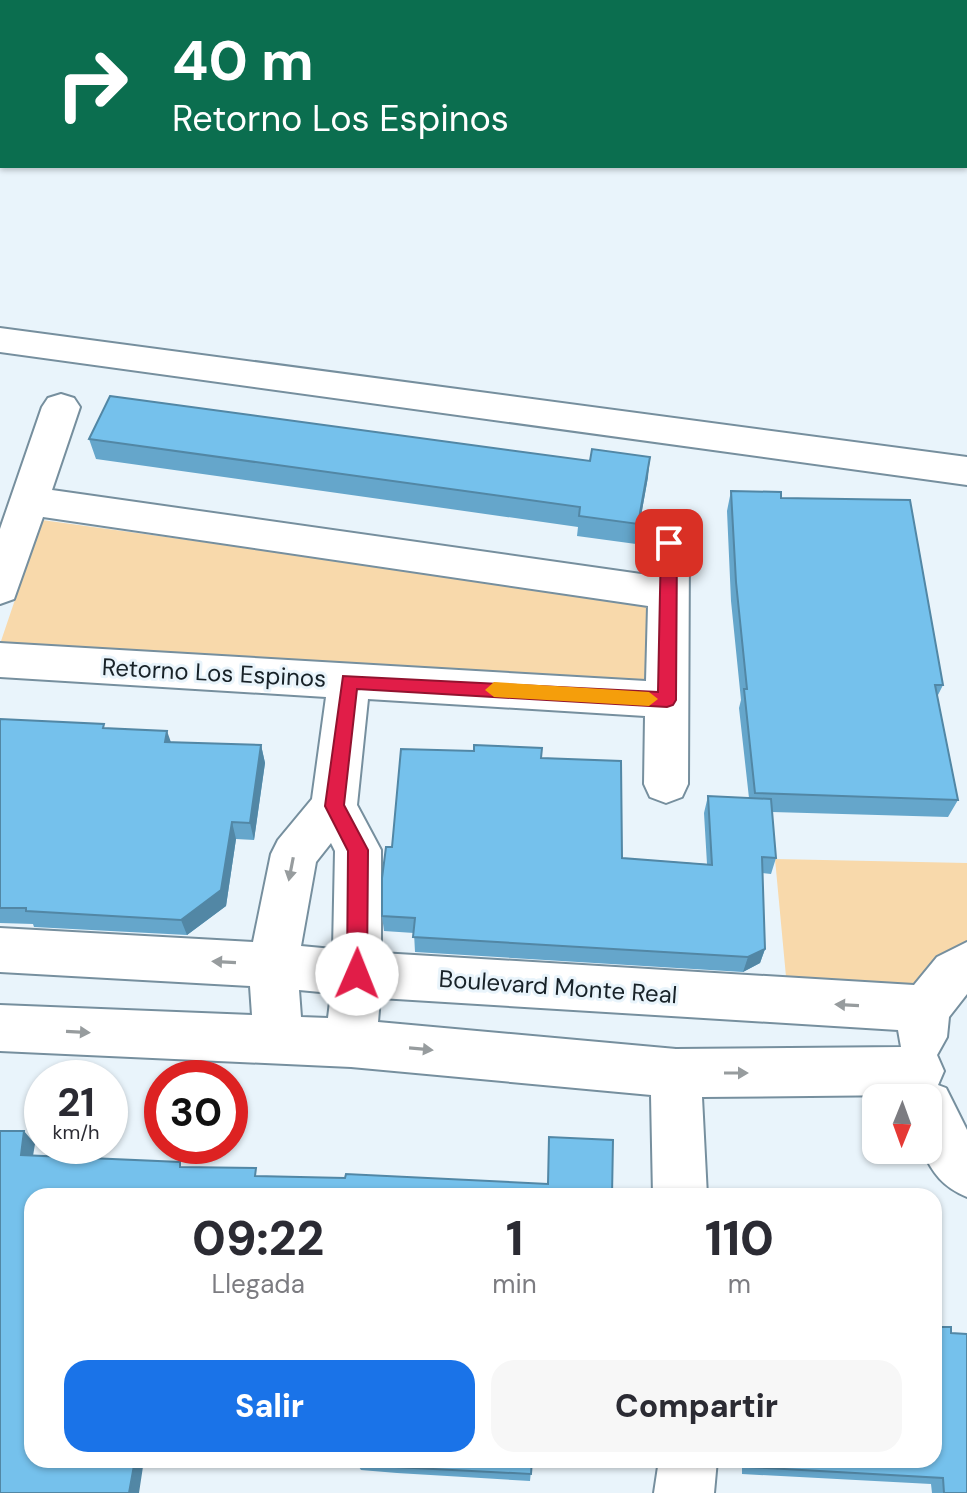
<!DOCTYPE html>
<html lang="es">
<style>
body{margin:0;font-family:"DM Sans",sans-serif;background:#f7f7f7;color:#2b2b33;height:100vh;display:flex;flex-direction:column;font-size:30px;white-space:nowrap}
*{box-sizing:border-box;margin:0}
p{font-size:26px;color:#7c7c81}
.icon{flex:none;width:44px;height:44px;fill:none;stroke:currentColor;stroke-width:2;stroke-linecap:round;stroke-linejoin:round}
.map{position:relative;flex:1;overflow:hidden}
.drawer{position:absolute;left:24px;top:1188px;width:918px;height:280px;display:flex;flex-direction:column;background:#fff;border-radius:24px;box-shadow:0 2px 6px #0004}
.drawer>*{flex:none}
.hud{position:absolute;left:0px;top:0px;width:968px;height:168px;box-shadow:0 2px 6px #0004;background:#0b6e4f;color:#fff;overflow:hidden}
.needle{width:52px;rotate:181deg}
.tools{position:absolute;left:862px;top:1084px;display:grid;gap:16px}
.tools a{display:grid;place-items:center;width:80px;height:80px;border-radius:16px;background:#fff;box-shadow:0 2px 6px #0004;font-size:40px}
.speed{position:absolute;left:24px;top:1060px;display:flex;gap:16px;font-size:40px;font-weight:700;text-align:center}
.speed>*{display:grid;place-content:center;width:104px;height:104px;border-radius:50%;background:#fff;box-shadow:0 2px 6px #0004;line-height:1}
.speed small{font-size:20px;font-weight:400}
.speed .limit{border:12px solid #d22;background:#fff;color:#111}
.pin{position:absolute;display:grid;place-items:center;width:68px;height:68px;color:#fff;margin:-34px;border-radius:16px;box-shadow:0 4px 12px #0006}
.me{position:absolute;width:88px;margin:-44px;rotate:1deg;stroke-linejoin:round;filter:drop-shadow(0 0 6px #0008)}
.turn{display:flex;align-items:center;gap:28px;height:168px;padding:0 40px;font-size:36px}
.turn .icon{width:104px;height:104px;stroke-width:2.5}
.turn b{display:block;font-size:56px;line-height:68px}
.eta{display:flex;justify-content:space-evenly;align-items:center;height:136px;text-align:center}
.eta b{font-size:48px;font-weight:800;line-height:56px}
.cta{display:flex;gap:16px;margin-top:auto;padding:16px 40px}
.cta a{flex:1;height:92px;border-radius:24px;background:#1a73e8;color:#fff;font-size:32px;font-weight:800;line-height:92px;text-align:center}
.cta a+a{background:#f7f7f7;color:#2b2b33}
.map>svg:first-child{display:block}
.green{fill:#f8d9ab}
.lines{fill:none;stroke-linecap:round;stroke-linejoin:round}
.stream{fill:#997e52;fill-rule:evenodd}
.minor-casing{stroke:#768f9e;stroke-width:4}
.minor{fill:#fff;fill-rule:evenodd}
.wall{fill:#65a6cb}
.shaded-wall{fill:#5287a5}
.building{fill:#75c1ec;stroke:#5287a5;stroke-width:2}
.oneway{fill:#979c9e}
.route{fill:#e11d48;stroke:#92132f;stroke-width:2}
.slow{fill:#f59e0b}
.labels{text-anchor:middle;stroke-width:6;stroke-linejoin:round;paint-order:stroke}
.street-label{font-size:24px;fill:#182228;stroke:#e9f4fb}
</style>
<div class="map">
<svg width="967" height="1493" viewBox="0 0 967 1493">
<rect width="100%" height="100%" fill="#e9f4fb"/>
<path class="green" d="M42,520L657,604L654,685L0,644Z
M775,859L967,863V949L930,984L788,998Z"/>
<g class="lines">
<path class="stream" d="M0,6H2V12H0Z
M966,89H967V95H966Z"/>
<g class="minor-casing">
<path id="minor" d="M0,0H69L70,2H2V6Z
M966,16H967V34H966Z
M0,328L967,457V485L0,352Z
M61,394L74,398L80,407L52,490L648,575L649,543L655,532L669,528L683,532L689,543L688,784L682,797L666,803L650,797L644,784L645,716L368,699L357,805L381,850V953L914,985L937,957L967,942V994L949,1017L947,1037L937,1055L944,1071L938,1085L946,1088L967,1130V1197C943,1187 933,1174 922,1150H928V1098H906L907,1095L702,1097L707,1196H653L651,1095L351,1067L0,1051V1005L252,1015L250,986L0,972V928L253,942L271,854L278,840L312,799L326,697L0,677V643L646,681L648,606L43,517L14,599L0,604V529L42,407L48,398ZM331,843L335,851L333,949L301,946L316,862ZM299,990L331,993L328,1018L301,1017ZM380,998L898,1030L901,1047L676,1049L378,1022Z
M659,1460H717L714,1493H654Z"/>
</g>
<use href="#minor" class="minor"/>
</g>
<path class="wall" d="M89,439L648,477L636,544L577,536L578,527L96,459Z
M731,491L781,498L943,685L937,697L958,800L948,817L772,812L776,858L771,874L762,873L765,949L760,963L743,972L415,952L414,933L384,931L382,916L392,847L541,758L622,858L707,864L704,813L708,796L749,798L739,708L741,700L731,601L727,511Z
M0,719L105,728L171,742L261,745L265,763L254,840L236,839L226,906L187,935L34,927L33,924L0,923Z
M156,1460H532L530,1481L397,1473L361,1470L359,1467Z
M742,1460H934L967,1493H932L931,1484L742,1474Z"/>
<path class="shaded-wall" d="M650,457L648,477L636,544L638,524Z
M167,731L173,748L165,742Z
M261,745L265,763L254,840L250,823Z
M232,822L236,839L226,906L187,935L181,920Z
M765,949L760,963L743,972L748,957Z
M24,1131L35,1144L31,1168L21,1155Z
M135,1460H144L139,1493H129Z"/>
<path class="building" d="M110,396L590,461L592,449L650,457L638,524L579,516L580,507L89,439Z
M731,491L781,492V498L910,500L943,685H935L958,800L755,793L744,689H747L736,582Z
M0,719L104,724L103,728L167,731L165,742L261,745L250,823L232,822L221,890L181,920L26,911V908H0Z
M474,745L542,748L541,758L621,761L622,858L712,865L708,796L771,799L776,858L762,857L765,949L748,957L413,937L415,918L382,916V878L386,847H392L401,749L474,751Z
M0,1131H24L21,1155L180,1162V1167L256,1168L255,1176L345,1178L346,1174L548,1184L549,1137L613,1140L612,1196H32V1460H135L129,1493H0Z
M934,1327H951V1333L967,1334V1493H944L943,1478L749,1467L748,1460H934Z
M340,1460H532L531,1474L395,1467L358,1464V1461Z"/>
<defs><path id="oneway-solid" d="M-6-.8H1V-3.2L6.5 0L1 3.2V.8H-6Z" transform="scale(2)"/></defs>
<g class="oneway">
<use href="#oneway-solid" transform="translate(291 869) rotate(101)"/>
<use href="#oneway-solid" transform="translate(224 962) rotate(-177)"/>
<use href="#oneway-solid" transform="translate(847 1005) rotate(-177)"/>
<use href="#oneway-solid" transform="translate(78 1032) rotate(3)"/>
<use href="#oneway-solid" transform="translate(421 1049) rotate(5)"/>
<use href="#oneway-solid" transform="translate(736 1073)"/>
</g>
<path class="route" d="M669,537L677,543L676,700L673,705L667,707L357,689L344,805L368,850L367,974L364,980L357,983L350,980L347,974L348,851L325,806L343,676L658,692L661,543Z"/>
<path class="slow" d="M494,682L649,692L658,699L649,706L494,697L485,690Z"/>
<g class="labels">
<g class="street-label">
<text transform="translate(214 673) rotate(3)" y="8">Retorno Los Espinos</text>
<text transform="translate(558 987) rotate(4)" y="8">Boulevard Monte Real</text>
</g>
</g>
</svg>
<div class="tools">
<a><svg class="needle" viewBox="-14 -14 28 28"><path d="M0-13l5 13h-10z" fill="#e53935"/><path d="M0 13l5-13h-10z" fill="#7c7c81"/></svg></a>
</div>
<div class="speed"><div>21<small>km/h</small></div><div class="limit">30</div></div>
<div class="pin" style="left:669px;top:543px;background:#d93025"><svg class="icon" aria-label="arrive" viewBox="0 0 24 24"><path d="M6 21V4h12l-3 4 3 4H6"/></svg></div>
<svg class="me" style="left:357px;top:974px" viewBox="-20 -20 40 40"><circle r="19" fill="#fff"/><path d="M0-13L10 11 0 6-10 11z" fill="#e11d48"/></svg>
<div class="hud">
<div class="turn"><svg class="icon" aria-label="right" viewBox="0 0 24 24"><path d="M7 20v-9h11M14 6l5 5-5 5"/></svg><div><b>40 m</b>Retorno Los Espinos</div></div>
</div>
<section class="drawer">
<div class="eta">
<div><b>09:22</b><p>Llegada</p></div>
<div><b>1</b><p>min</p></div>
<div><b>110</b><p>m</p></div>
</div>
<div class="cta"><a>Salir</a><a>Compartir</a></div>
</section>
</div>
